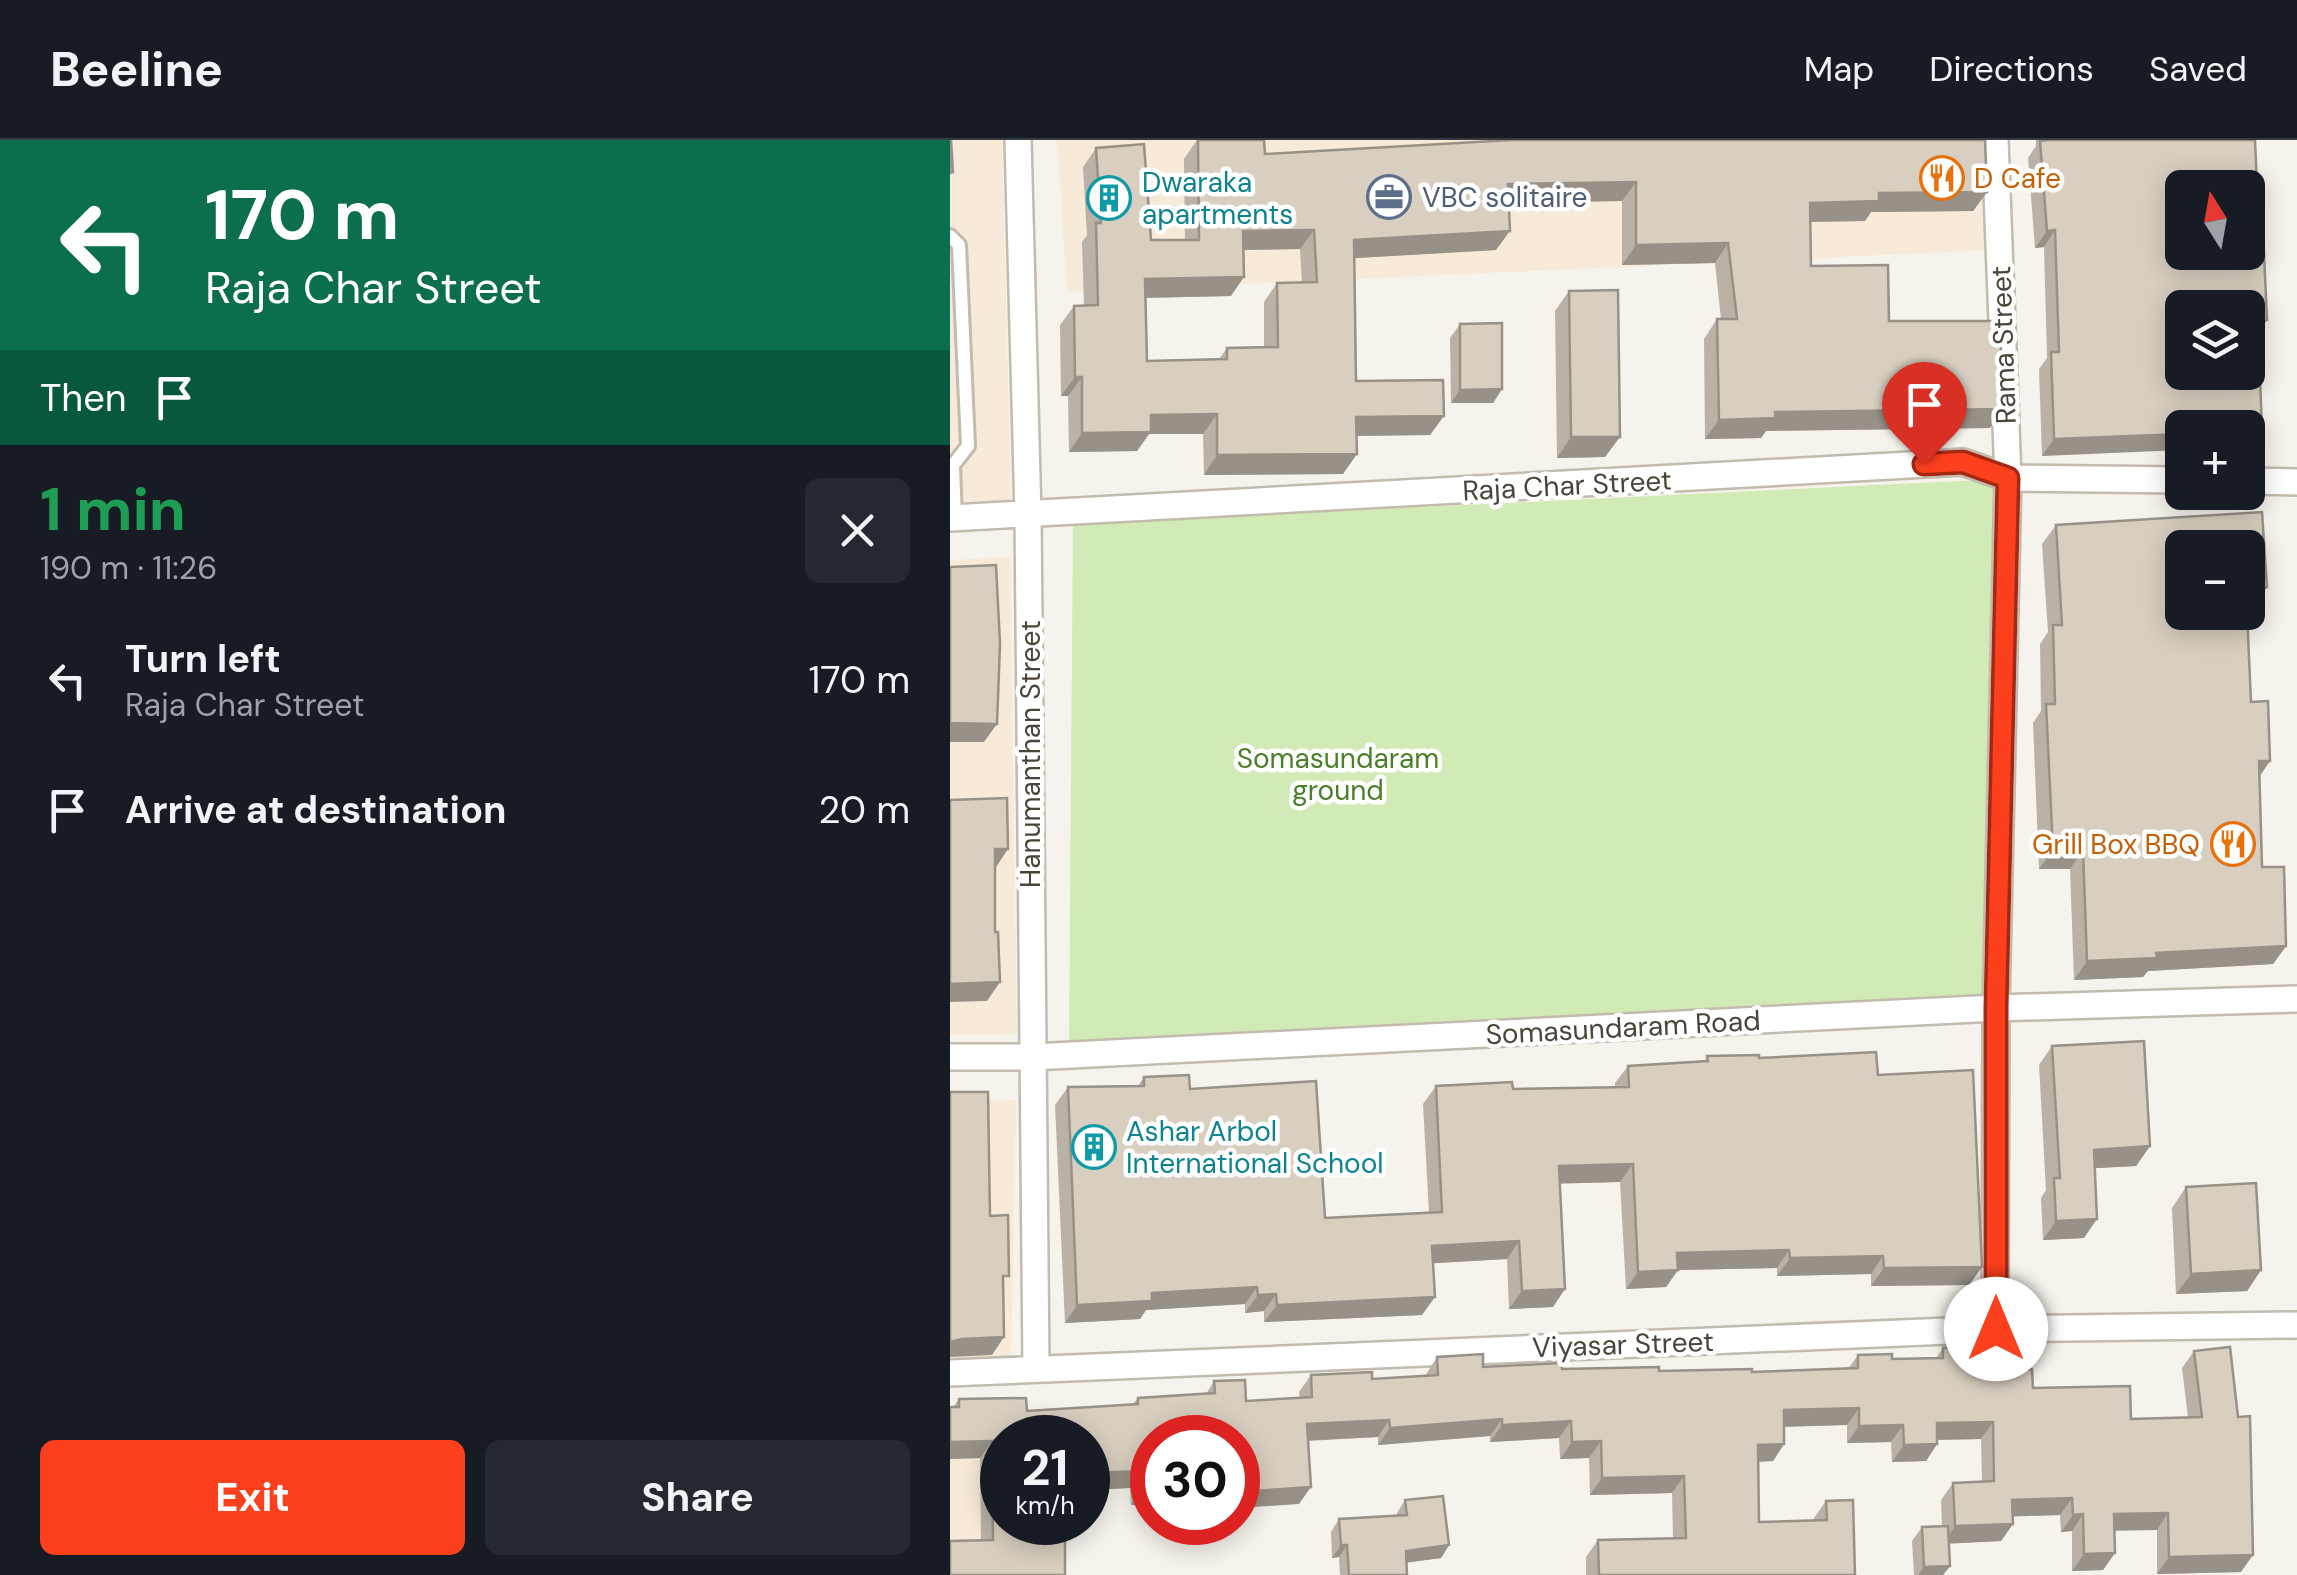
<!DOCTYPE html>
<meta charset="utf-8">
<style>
body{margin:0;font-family:"DM Sans",sans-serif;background:#242831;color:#f1f3f6;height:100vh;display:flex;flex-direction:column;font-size:38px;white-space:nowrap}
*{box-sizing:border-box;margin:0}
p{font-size:32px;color:#9ea1a6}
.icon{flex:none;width:55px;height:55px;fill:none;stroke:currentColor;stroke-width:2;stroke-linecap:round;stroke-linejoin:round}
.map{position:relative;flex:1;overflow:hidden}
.side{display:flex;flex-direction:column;background:#171b24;width:950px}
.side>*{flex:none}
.guide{background:#0b6e4f;color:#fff;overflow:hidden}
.needle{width:65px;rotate:349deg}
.fabs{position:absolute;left:1215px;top:30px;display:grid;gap:20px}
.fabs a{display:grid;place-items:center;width:100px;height:100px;border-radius:15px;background:#171b24;box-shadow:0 5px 25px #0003;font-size:50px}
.speed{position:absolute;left:30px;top:1275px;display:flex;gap:20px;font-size:50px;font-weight:700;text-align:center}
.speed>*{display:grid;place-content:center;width:130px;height:130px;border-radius:50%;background:#171b24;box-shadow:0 5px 25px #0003;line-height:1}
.speed small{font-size:25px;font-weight:400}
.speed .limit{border:15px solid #d22;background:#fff;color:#111}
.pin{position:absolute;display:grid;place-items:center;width:85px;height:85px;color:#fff;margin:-102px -42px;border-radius:50% 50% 50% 0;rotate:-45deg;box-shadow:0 0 10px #0007}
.pin .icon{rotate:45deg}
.me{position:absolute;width:110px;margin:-55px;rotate:0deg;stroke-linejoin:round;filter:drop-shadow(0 0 8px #0008)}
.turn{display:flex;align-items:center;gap:35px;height:210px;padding:0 40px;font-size:45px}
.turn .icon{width:130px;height:130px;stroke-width:2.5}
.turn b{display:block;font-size:70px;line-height:85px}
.then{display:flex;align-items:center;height:95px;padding:0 40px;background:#0003;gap:20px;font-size:38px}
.round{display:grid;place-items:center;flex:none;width:105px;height:105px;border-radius:15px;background:#242831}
.summary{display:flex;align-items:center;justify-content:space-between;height:170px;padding:0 40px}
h1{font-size:60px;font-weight:700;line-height:75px;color:#1e9e55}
.primary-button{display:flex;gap:20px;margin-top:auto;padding:20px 40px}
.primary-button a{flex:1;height:115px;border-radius:15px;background:#fc3f1d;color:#fff;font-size:40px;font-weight:700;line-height:115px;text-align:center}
.primary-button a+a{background:#242831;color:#f1f3f6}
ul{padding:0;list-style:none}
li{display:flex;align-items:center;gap:30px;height:130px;padding:0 40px}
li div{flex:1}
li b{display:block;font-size:38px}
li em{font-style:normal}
header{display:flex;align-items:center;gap:60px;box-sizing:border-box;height:140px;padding:0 50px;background:#171b24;border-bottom:2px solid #363941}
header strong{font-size:48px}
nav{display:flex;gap:55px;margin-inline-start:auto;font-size:35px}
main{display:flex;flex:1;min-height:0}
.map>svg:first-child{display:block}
.commercial{fill:#f7ead8}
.green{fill:#d2eab5}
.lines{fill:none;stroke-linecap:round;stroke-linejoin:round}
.service-casing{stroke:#c2bbae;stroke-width:18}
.minor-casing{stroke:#c2bbae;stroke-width:30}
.service{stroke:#fff;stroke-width:12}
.minor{stroke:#fff;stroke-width:25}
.wall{fill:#bab2a6;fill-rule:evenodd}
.shaded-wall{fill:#979187}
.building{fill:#d8cfc1;stroke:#979187;stroke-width:2.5;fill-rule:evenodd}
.route-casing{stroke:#a42913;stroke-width:25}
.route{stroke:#fc3f1d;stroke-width:18}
.labels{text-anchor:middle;stroke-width:9;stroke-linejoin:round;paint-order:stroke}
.food-label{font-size:28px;fill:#c56008;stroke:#fff;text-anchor:start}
.culture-label{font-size:28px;fill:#0d838f;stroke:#fff;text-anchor:start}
.service-label{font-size:28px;fill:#4e5e75;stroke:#fff;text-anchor:start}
.street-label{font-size:28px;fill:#4b4439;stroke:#fff}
.park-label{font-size:28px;fill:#4a7f2a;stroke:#fff}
</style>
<header>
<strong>Beeline</strong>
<nav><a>Map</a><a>Directions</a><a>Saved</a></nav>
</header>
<main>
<section class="side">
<div class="guide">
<div class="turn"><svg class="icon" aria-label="left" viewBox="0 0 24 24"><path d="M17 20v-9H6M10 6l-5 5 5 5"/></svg><div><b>170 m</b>Raja Char Street</div></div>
<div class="then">Then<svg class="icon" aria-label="arrive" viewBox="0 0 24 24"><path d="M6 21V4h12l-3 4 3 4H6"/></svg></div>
</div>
<div class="summary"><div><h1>1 min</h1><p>190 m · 11:26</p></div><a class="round"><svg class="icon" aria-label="close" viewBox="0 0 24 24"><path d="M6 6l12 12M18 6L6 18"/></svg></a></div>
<ul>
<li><svg class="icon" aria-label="left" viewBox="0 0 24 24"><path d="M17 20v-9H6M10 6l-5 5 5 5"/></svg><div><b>Turn left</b><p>Raja Char Street</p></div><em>170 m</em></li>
<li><svg class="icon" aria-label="arrive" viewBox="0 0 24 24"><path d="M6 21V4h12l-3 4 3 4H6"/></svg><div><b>Arrive at destination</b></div><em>20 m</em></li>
</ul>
<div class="primary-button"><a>Exit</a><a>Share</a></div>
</section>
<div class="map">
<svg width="1347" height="1435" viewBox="0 0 1347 1435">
<rect width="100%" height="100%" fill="#f6f3ec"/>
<path class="commercial" d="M0,0H52L61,360L0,362Z
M107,0H1039L1043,110L117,152Z
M60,417L67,894L0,895V420Z
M66,960L61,1224L0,1225V962Z
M0,1277L52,1298V1382L0,1435Z"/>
<path class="green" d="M1052,339L1057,862L119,910L123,384Z"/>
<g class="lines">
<g class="service-casing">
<path id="service" d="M0,96L9,105L18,306L0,329
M3,327L5,378"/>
</g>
<g class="minor-casing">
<path id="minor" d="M68,0L78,375L86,1228
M1045,0L1058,338L1046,868L1045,1189
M1298,341L1347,342
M0,378L1013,322L1058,338L1232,340
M0,917H83L1046,868L1347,859
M0,1233L1045,1189L1347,1185"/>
</g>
<use href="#service" class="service"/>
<use href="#minor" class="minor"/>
</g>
<path class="wall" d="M247,0L315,14L1037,52L1023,71L921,72L915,81L860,82L861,126L939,181L1040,288L816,291L811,298L755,299L754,199L767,179H771L765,123L672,125V61L559,63L546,110L404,118L406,241L480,295L406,296L393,334L254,335L253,294H199L187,311L119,312L118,256H111L110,185L124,166H134L132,102L137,95L133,27L146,8L201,100H235L234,19ZM350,109L352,142L327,143L314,162V207L277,208L269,219L197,221L196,158L281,156L294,110Z
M1086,0H1305L1310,113L1317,180L1308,193L1312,291L1300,308H1298V288L1092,316L1089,229L1097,218L1094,107L1085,108L1078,18L1086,6Z
M619,151L655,317L607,318L605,171Z
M510,184L552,249L543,263H501L500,198Z
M1312,372L1317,447L1304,466H1298V408H1232V472H1297L1301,562L1318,561L1320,621L1310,635L1312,727H1334L1336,806L1323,824L1198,831L1193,837L1124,840L1120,729H1089L1083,583L1091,571L1090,504L1098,492L1092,404L1106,385Z
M1102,906L1200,1006L1186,1026L1145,1028L1134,1098L1093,1100L1091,1058L1096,1050L1089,925Z
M757,916L809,918L928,935L1032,1127L1019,1145L921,1146V1134L827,1136V1128L728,1130L716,1147L676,1149L670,1042L610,1043L603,1167L559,1169L557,1119L483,1123L472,1175L314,1182V1171L295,1173V1164L196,1170L190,1179L115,1183L105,965L118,947L188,946L194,937L240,949L375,1078L479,1073L473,964L486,946L563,949L665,947V943L678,926L754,922Z
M1236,1047L1311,1130L1297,1151L1226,1154L1222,1068Z
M993,1208L1029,1230L1181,1279L1238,1278L1232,1228L1244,1211L1291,1432L1207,1434V1390H1164L1165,1413L1153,1430L1122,1431V1391L1111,1392L1110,1375L1063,1376V1384L1051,1401L999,1403L1000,1426L993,1435H964L962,1401L972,1387L992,1386L991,1360L1003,1343L1032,1342L1031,1299L987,1300V1304L976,1321L942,1322L941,1302L897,1303V1285L834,1287V1304L823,1321L808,1322L809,1382L864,1380V1378L876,1361L905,1435H636V1417L648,1400L723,1398L722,1353L640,1355L639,1318L610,1319L609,1298L540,1302V1296L428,1305V1297L358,1301L349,1364L288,1298H202V1364L181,1365L180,1348L138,1350V1298H52L115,1435L31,1400L30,1318L0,1319V1267H3L9,1259L77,1271L183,1264L188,1258L256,1254L264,1241L296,1261L350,1258L349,1252L361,1235L422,1239L475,1236L487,1217L533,1227L802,1232L898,1229L908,1215L942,1219L986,1218Z
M455,1360L499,1405L491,1418L456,1422L457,1435H390L389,1417L382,1418L381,1392L389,1379L447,1376V1373Z"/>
<path class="shaded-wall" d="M686,42L672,61L544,63L558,44Z
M1037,52L1023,71L921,72L915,81L846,82L860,63L929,53Z
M364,90L350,109L280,110L293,91Z
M1105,90L1094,107L1085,108L1097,91Z
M560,91L546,110L390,119L404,100Z
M778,103L765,123L672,125L686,105Z
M294,137L281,156L182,158L195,139Z
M1317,180L1305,197L1308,181Z
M125,237H132L118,256H111Z
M552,249L543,263H501L510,250Z
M1053,269L1040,288L816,291L811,298L755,299L769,280L825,272Z
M267,274L253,294H199L187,311L119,312L132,293L201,275Z
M494,276L480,295L392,296L406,277Z
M1312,291L1300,308H1298V292Z
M1232,294V310L1092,316L1104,299Z
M621,297H670L655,317L607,318Z
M407,314L393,334L254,335L267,315Z
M1317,447L1304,466H1298V448Z
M0,583L47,584L34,602H0Z
M1309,621H1320L1307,640Z
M45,709H58L46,727Z
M1103,710H1133L1120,729H1089Z
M1336,806L1323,824L1198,831L1193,837L1124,840L1137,821L1206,813Z
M50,842L37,861L0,862V844Z
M1200,1006L1186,1026L1130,1029L1144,1010Z
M683,1024L670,1042L596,1044L609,1026Z
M1147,1079L1134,1098L1093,1100L1106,1081Z
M569,1101L557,1119L470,1124L482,1106Z
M839,1110L827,1128L728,1130L716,1147L676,1149L688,1132L727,1113Z
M933,1116L921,1134L827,1136L840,1118Z
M1032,1127L1019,1145L921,1146L934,1128Z
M1311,1130L1297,1151L1226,1154L1241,1134Z
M307,1147L295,1164L196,1170L190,1179L115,1183L127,1165L202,1153Z
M615,1149L603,1167L559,1169L572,1151Z
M326,1154L314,1171L295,1173L308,1155Z
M485,1157L472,1175L314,1182L327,1165Z
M54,1197L42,1215L0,1217V1202L12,1199Z
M909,1268L897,1285L822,1287L834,1270Z
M552,1279L540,1296L428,1305L440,1288Z
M439,1280L428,1297L345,1301L357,1284Z
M621,1281L609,1298L540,1302L552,1285Z
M1043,1282L1031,1299L975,1300L987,1283Z
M953,1285L941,1302L897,1303L909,1286Z
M42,1301L30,1318L0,1319V1302Z
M651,1301L639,1318L610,1319L622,1302Z
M834,1304L823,1321L796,1322L808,1305Z
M987,1304L976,1321L942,1322L954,1305Z
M192,1331L180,1348L138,1350V1333Z
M734,1336L722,1353L640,1355L652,1338Z
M202,1347V1364L181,1365L193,1348Z
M361,1347L349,1364L288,1368V1352Z
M1122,1358L1110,1375L1050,1377L1062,1360Z
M1218,1373L1207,1390L1152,1391L1164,1374Z
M1133,1374L1122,1391L1111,1392L1123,1375Z
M1063,1384L1051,1401L993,1404L1005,1386Z
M391,1405H397L389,1417L382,1418Z
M499,1405L491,1418L447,1424L456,1411Z
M1165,1413L1153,1430L1122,1431L1134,1414Z
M1303,1415L1291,1432L1207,1434L1219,1417Z
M1000,1426L993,1435H968L974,1427Z"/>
<path class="building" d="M0,0H1L3,32L0,33Z
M248,0H314L315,14L561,0H1035L1037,52L929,53V61L860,63L861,126L938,125L939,181H1050L1053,269L825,272V278L769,280L767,179H787L778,103L686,105V42L558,44L560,91L404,100L406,241L493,240L494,276L406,277L407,314L267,315V274L201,275V292L132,293V237H125L124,166L148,165L146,83H151L146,8L194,4L201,100H249ZM364,90L367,142L327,143L328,207L277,208V219L197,221L195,139L294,137L293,91Z
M1099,0H1305L1310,113H1314L1317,180L1308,181L1312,291L1298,292V288H1232V294L1104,299L1101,212H1109L1105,90L1097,91L1090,1ZM1232,48H1298V112H1232ZM1232,168H1298V232H1232Z
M668,150L670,297H621L619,151Z
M552,183V249L510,250V184Z
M1312,372L1317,447L1298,448V408H1232V472H1297L1301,562L1318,561L1320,621H1309L1312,727H1334L1336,806L1206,813L1207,818L1137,821L1133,710H1103L1096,564H1105L1103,485H1112L1106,385Z
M46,425L50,504L47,584L0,583V427Z
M57,658L58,709H45V792H48L50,842L0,844V660Z
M1194,901L1200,1006L1144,1010L1147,1079L1106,1081L1104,1038H1110L1102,906Z
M926,912L928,935L1023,930L1032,1127L934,1128L933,1116L840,1118L839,1110L727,1113L728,1130L688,1132L683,1024L609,1026L615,1149L572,1151L569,1101L482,1106L485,1157L327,1165L326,1154L308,1155L307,1147L202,1153V1161L127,1165L118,947L194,946V937L239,935L240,949L366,941L375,1078L492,1072L486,946L562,942L563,949L679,947L678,926L758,921L757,916L809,915V918Z
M0,952H38L40,1076L58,1075L59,1136H53L54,1197L12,1199L0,1202Z
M1306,1043L1311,1130L1241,1134L1236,1047Z
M1029,1207V1230L1082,1229L1083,1248L1180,1246L1181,1279L1252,1277L1244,1211L1280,1207L1288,1277L1300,1276L1303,1415L1219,1417L1218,1373L1164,1374L1165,1413L1134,1414L1133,1374L1123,1375L1122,1358L1062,1360L1063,1384L1005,1386L1003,1343L1044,1341L1043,1282L987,1283V1304L954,1305L953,1285L909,1286V1268L834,1270V1304L808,1305L809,1382L877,1380L876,1361L903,1360L905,1435H649L648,1400L736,1398L734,1336L652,1338L651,1301L622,1302L621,1281L552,1285V1279L440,1288L439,1280L357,1284L361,1347L288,1352V1298H202V1347L193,1348L192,1331L138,1333V1298H52V1382H115V1435H0V1401L43,1400L42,1301L0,1302V1267H9V1259L76,1258L77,1271L188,1264V1258L265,1253L264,1241L295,1240L296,1261L362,1257L361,1235L422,1232V1239L488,1235L487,1217L533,1214V1227L611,1223L612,1229L709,1227V1231L802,1229V1232L908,1228V1215L942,1214V1219L993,1218V1208Z
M493,1356L499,1405L456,1411L457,1435H399L397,1405H391L389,1379L457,1375L455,1360Z
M998,1386L1000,1426L974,1427L972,1387Z"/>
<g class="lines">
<g class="route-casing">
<path id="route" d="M974,324L1013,322L1058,338L1046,868V1189"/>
</g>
<use href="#route" class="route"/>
</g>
<defs>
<g id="restaurant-ring" transform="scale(2.25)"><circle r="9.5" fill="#fff" stroke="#e8710a" stroke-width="1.5"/><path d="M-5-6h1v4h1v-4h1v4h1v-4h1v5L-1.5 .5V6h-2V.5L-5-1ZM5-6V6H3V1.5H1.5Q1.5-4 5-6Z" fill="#e8710a"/></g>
<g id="office-ring" transform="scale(2.25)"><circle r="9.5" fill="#fff" stroke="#5c6f8a" stroke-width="1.5"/><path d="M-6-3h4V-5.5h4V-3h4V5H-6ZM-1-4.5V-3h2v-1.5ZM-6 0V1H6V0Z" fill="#5c6f8a"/></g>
<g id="building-ring" transform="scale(2.25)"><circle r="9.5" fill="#fff" stroke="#0f9aa8" stroke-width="1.5"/><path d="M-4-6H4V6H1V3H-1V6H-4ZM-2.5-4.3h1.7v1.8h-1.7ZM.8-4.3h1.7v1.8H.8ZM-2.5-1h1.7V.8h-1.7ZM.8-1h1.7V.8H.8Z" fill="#0f9aa8"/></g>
</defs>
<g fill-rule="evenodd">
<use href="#restaurant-ring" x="992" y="38"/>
<use href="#office-ring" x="439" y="57"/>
<use href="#building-ring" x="159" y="58"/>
<use href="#restaurant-ring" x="1283" y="704"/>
<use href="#building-ring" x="144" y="1007"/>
</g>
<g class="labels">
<g class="food-label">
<text x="1024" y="48">D Cafe</text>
<text x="1250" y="714" text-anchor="end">Grill Box BBQ</text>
</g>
<g class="culture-label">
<text x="192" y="52">Dwaraka<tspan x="192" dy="32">apartments</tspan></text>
<text x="176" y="1001">Ashar Arbol<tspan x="176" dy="32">International School</tspan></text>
</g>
<g class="service-label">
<text x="472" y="67">VBC solitaire</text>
</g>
<g class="street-label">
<text transform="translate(1053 205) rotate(-92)" y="10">Rama Street</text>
<text transform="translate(617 345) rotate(-3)" y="10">Raja Char Street</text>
<text transform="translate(80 614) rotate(-90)" y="10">Hanumanthan Street</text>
<text transform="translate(673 887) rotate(-3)" y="10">Somasundaram Road</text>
<text transform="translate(673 1204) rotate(-2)" y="10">Viyasar Street</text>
</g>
<g class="park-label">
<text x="388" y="628">Somasundaram<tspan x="388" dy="32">ground</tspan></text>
</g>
</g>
</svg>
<div class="fabs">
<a><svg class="needle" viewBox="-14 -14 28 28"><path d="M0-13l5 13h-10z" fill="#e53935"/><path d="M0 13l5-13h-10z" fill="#9ea1a6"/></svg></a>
<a><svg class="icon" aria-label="layers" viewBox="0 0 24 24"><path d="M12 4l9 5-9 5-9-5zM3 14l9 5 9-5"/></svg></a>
<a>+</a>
<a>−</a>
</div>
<div class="speed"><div>21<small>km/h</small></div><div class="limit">30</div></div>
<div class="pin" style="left:974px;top:324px;background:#d93025"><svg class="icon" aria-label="arrive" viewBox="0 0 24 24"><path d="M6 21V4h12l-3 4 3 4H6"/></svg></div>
<svg class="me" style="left:1046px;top:1189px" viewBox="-20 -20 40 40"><circle r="19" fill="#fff"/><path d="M0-13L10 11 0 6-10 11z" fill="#fc3f1d"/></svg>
</div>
</main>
